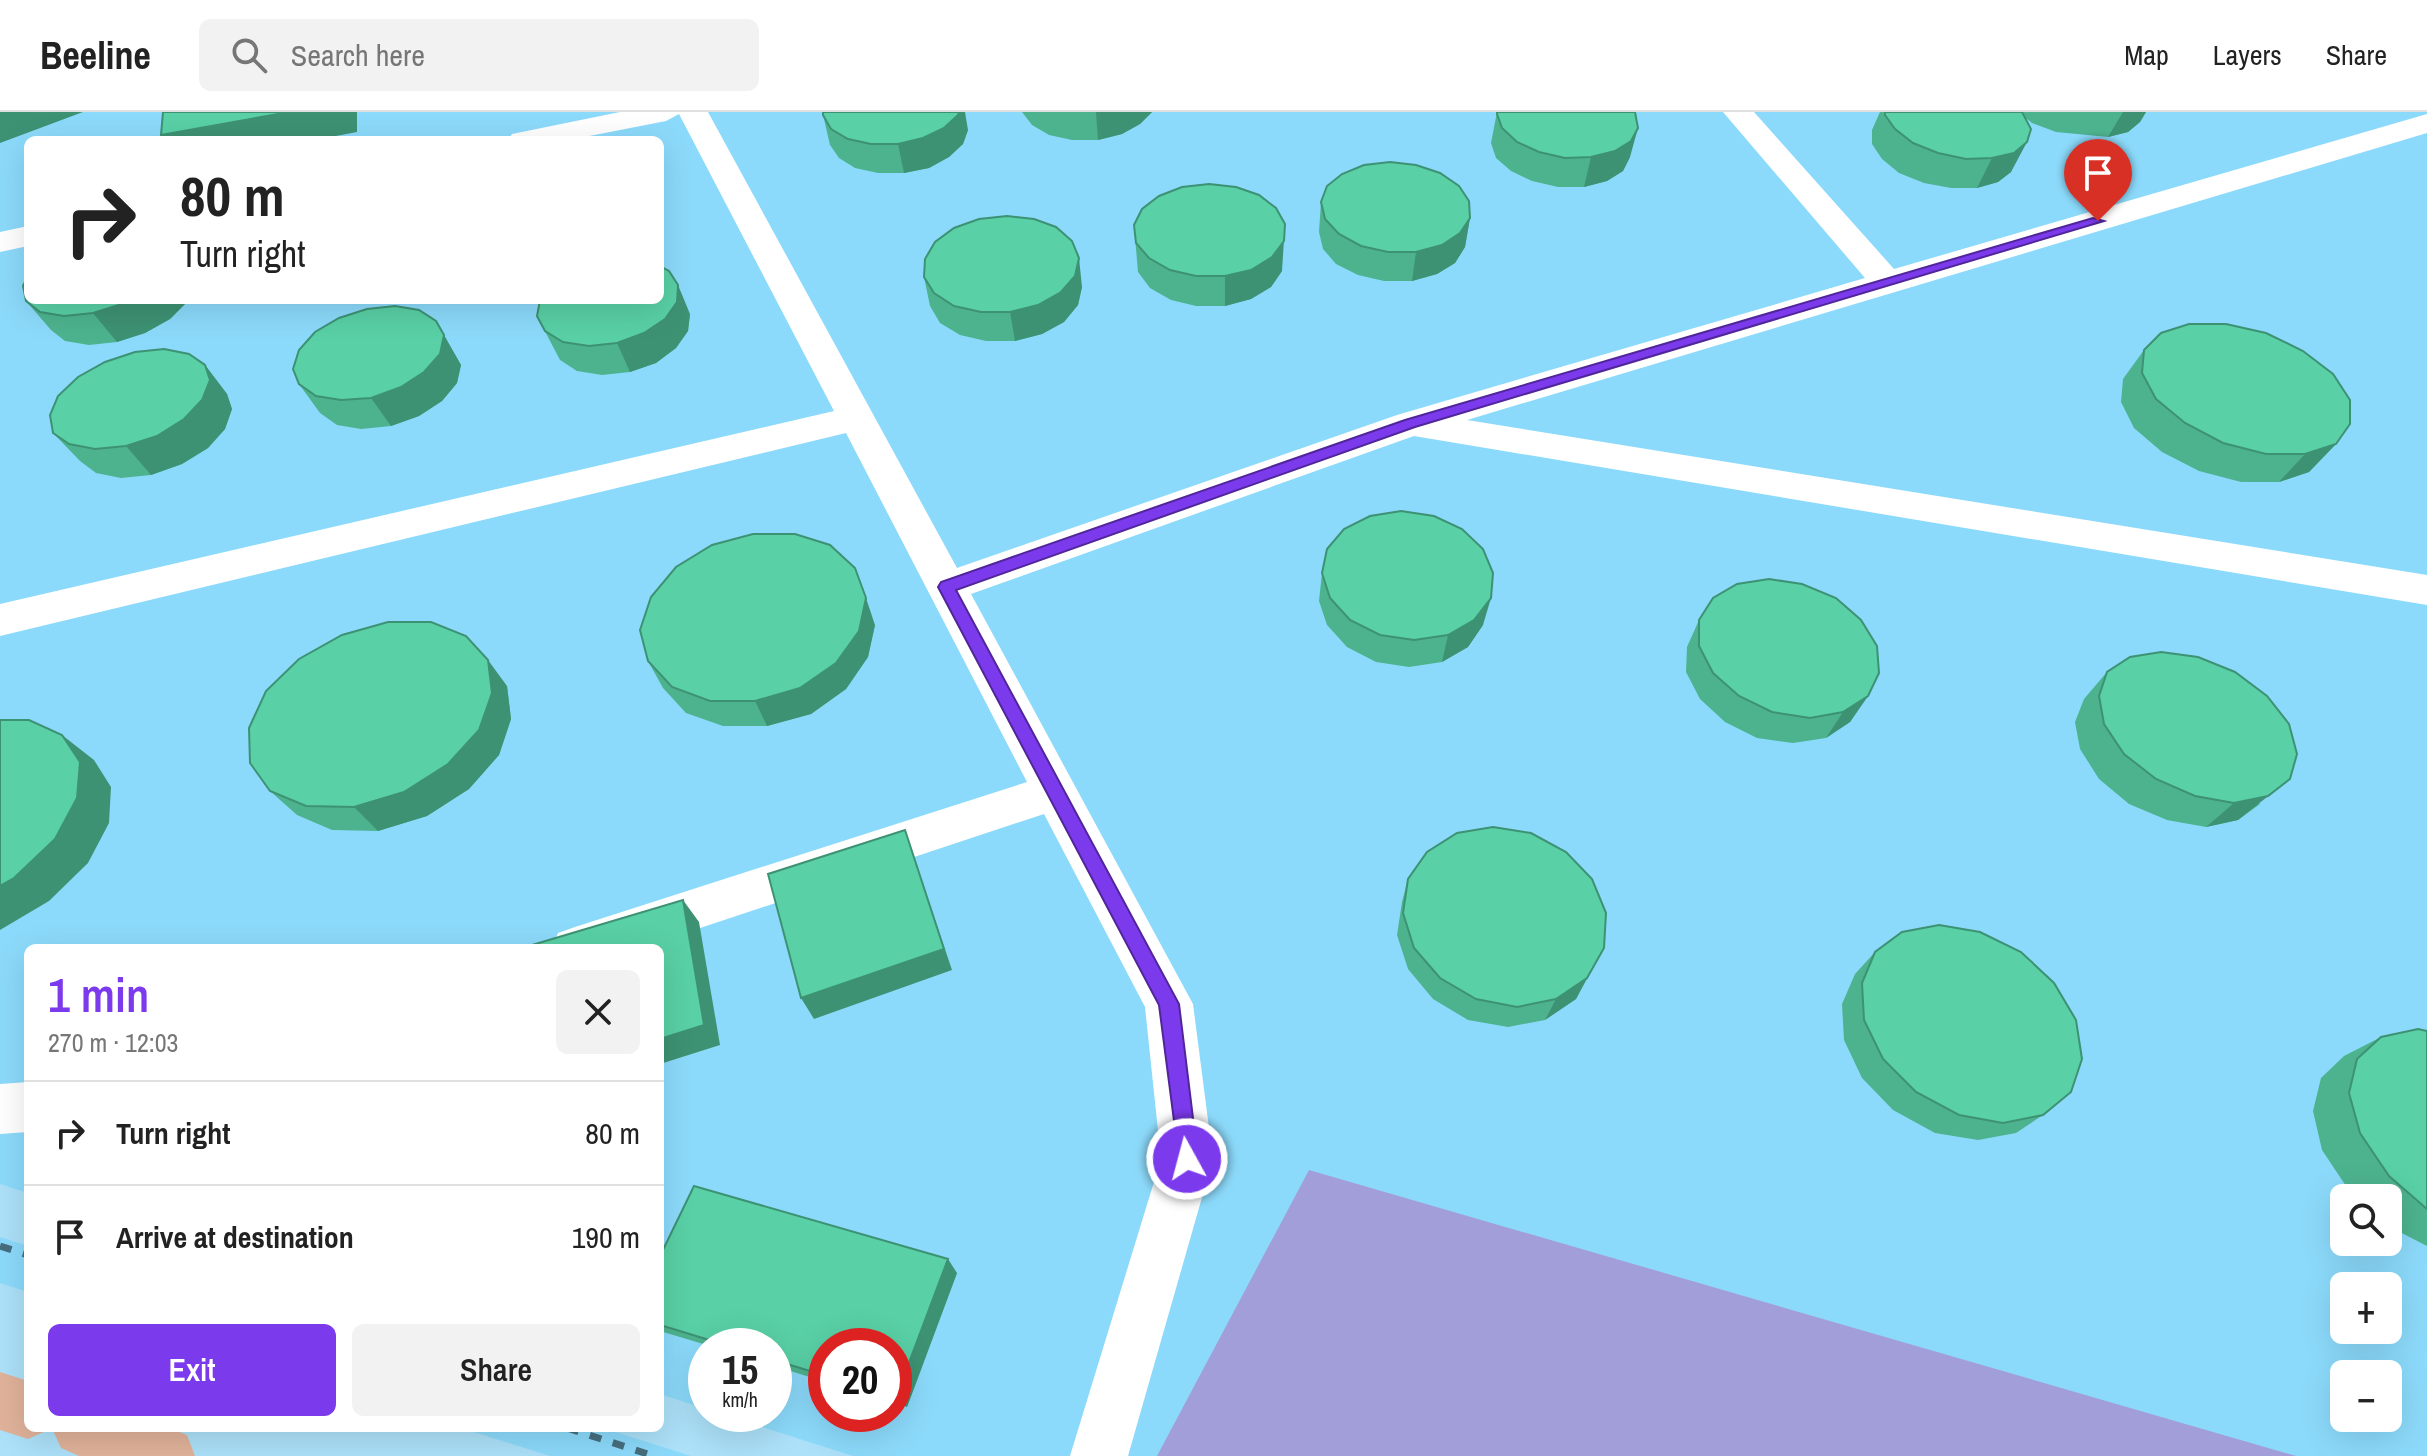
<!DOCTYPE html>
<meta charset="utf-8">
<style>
body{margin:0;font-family:"Archivo Narrow",sans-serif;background:#f2f2f2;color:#222;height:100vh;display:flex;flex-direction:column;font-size:30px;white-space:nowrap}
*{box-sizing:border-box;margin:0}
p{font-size:26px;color:#767676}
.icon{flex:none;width:44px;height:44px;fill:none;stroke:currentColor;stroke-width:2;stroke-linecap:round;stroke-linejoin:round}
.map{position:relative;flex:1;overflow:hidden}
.panel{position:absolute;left:24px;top:832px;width:640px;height:488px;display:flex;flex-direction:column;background:#fff;border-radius:12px;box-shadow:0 8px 32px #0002}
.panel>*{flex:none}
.banner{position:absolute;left:24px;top:24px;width:640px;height:168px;border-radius:12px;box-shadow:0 8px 32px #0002;background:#fff;color:#222;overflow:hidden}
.controls{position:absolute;left:2330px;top:1072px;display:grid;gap:16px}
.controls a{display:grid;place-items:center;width:72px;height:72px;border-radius:12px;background:#fff;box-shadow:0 8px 32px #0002;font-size:40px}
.speed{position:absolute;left:688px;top:1216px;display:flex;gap:16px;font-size:40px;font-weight:700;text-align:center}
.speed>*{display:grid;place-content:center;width:104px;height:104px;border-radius:50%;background:#fff;box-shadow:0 8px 32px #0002;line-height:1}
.speed small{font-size:20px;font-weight:400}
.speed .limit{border:12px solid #d22;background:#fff;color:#111}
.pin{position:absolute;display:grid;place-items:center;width:68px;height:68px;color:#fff;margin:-82px -34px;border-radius:50% 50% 50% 0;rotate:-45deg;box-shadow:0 0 8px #0007}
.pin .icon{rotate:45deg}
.me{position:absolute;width:88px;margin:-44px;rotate:353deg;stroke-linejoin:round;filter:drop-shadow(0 0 6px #0008)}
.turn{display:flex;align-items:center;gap:28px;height:168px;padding:0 24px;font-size:36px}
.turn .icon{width:104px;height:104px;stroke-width:2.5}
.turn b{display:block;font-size:56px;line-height:68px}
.round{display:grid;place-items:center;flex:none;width:84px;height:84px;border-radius:12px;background:#f2f2f2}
.head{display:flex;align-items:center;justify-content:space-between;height:136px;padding:0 24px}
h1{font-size:48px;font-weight:600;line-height:60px;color:#7c3aed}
.action{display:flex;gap:16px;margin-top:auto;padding:16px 24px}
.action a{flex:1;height:92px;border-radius:12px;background:#7c3aed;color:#fff;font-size:32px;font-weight:600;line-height:92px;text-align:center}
.action a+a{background:#f2f2f2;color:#222}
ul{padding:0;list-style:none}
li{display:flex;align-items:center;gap:24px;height:104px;padding:0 24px;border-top:2px solid #e0e0e0}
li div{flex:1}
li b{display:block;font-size:30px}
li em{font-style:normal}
header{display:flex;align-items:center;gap:48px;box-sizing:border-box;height:112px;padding:0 40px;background:#fff;border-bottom:2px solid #e0e0e0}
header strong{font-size:38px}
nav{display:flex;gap:44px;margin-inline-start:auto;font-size:28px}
.search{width:560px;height:72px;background:#f2f2f2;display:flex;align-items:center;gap:20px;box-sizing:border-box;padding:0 28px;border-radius:12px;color:#767676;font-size:30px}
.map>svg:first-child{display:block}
.built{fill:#8cdafb;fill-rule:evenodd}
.green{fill:#a29eda}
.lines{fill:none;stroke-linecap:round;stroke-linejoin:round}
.minor{fill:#fff;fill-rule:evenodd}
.major{fill:#e0b29a;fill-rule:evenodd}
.rail{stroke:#476e7e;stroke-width:7;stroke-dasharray:12 12;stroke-linecap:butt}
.wall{fill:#4db38f}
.shaded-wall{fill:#3e9274}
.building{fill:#59d0a6;stroke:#3e9274;stroke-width:2}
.route{fill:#7c3aed;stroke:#51269a;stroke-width:2}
</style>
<header>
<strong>Beeline</strong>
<div class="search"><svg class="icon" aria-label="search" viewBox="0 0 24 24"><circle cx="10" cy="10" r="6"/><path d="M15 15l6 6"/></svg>Search here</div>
<nav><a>Map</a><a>Layers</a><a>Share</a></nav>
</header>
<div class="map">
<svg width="2427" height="1344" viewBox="0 0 2427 1344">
<rect width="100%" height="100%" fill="#ace1f9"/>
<path class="built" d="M0,0H2427V1344H853L721,1302H774V1234H706V1297L660,1282V836H28V1081L0,1072ZM28,28H660V188H28ZM2344,1086H2388V1130H2344ZM2344,1174H2388V1218H2344ZM826,1234H894V1302H826ZM2344,1262H2388V1306H2344Z
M0,1125L28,1134V1180L0,1171Z
M461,1316H603L691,1344H550Z"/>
<path class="green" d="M1309,1058L2296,1344H1157Z"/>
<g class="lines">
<path class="minor" d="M620,0H708L957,456L1397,303L1865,166L1723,0H1754L1894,157L2427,2V21L1467,308L2427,463V493L1414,324L971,482L1193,892L1213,1047L1128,1344H1070L1161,1047L1145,895L1044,702L640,836H551L558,821L575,815L1027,670L846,321L0,524V492L834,299L679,2L666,9L569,28H508L512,22Z
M28,114V134L0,140V120Z
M28,970V1020L0,1022V972Z"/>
<path class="major" d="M0,1260L28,1269V1316H49L48,1318L28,1327L0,1318Z
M52,1316H169L187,1323L195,1344H79L61,1336Z"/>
<path class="rail" d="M0,1134L28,1143
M567,1316L654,1344"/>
</g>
<path class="wall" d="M1022,0H1152L1140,12L1122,22L1098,28H1072L1049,23L1032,13Z
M1497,0L1630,45L1623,59L1607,69L1584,75H1558L1532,69L1511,59L1496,46L1491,31Z
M1880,0H2146L2140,10L2128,20L2108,25L2056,20L2032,11L2027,7L2011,60L1998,70L1977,76H1951L1924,71L1899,61L1882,47L1872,32V18Z
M823,3L968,18L963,32L949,45L929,56L904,61H878L855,56L839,46L830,33Z
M1321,90L1470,106L1465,135L1455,151L1437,162L1412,169H1384L1358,163L1336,152L1323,137L1319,120Z
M1134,113L1282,159L1271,175L1251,187L1225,194H1196L1171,188L1150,176L1138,160Z
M924,165L1082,175L1078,193L1064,210L1042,222L1015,229H986L960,223L940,211L930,194Z
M28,188H187L186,191L170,207L145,221L117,230L89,233L65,229L51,218L26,189Z
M690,202L688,219L676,236L656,251L630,260L602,263L577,259L560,248L537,204Z
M436,209L461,253L457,271L442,289L419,304L391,314L361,317L337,313L320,301L299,272Z
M2144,238L2336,332L2309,360L2279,370H2241L2199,359L2162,340L2134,316L2121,290L2123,267Z
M205,253L227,282L232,297L225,317L208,336L182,352L151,363L121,366L96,361L80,349L53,321Z
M1322,461L1483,513L1468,535L1442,550L1409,555L1376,550L1347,535L1327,513L1319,489Z
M1699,508L1868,584L1850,610L1826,626L1793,631L1757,626L1725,610L1700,587L1686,560L1687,535Z
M875,513L868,545L846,577L811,602L767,614H723L686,601L663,576L648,549Z
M2107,560L2260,692L2238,708L2206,715L2167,708L2129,692L2099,667L2080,637L2075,610L2084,587Z
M507,574L511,607L499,643L469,677L427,704L378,719L332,718L297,703L270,679Z
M1408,767L1604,836L1576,887L1545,908L1508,915L1468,908L1433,887L1408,857L1397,823L1402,790Z
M1875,840L2043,1003L2016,1021L1978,1028L1935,1021L1893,998L1862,966L1844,928L1842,892L1855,862Z
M2427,919V1134L2388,1114V1086H2357L2350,1080L2322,1038L2313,999L2321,966L2344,944L2381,925Z
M660,1144L957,1161L907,1295L894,1291V1234H826V1270L774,1254V1234H710L660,1219Z"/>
<path class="shaded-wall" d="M0,0H83L0,31Z
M289,0H357V20L315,28H164L161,23Z
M959,0H965L968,18L963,32L949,45L929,56L904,61L898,32Z
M1096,0H1152L1140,12L1122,22L1098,28Z
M2123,0H2146L2140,10L2128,20L2108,25Z
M1638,16L1630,45L1623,59L1607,69L1584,75L1591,45Z
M2027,30L2011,60L1998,70L1977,76L1992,46Z
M1470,106L1465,135L1455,151L1437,162L1412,169L1416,140Z
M1285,112L1282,159L1271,175L1251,187L1225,194V164Z
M1079,146L1082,175L1078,193L1064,210L1042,222L1015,229L1010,200Z
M678,173L690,202L688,219L676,236L656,251L630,260L617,231Z
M128,188H187L186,191L170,207L145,221L117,230L93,201Z
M436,209L461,253L457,271L442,289L419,304L391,314L371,286Z
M205,253L227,282L232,297L225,317L208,336L182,352L151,363L126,334Z
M2336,332L2309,360L2279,370L2305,342Z
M866,486L875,513L868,545L846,577L811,602L767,614L755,589Z
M1491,486L1483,513L1468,535L1442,550L1448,523Z
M488,548L507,574L511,607L499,643L469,677L427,704L378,719L354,695Z
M1868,584L1850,610L1826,626L1843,600Z
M62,623L94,648L111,675L109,711L88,751L49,789L0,818V774Z
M2290,667L2238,708L2206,715L2234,691Z
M905,718L952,858L814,907L801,886Z
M683,788L699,810L720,933L660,952V927Z
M1587,866L1576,887L1545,908L1556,887Z
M948,1147L957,1161L907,1295L896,1285Z"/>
<path class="building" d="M163,0H289L161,23Z
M823,0H959L958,3L944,16L923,26L898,32H871L848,27L831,17L823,3Z
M1497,0H1635L1638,16L1631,29L1615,39L1591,45L1565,46L1539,40L1517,30L1502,16L1497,2Z
M1885,0H2022L2031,17L2027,30L2014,41L1992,46L1966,47L1938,41L1913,31L1895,17L1885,3Z
M1390,50L1416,53L1440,61L1459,74L1469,89L1470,106L1460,121L1442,133L1416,140H1388L1361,134L1339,122L1325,107L1321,90L1327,74L1342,62L1364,53Z
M1209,72L1236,75L1259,83L1276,96L1285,112L1284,129L1272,145L1251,158L1225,164H1196L1170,158L1149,146L1136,131L1134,113L1142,97L1159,84L1182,75Z
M1007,104L1034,107L1056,115L1072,129L1079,146L1075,164L1061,180L1038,193L1010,200H981L954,194L934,181L924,165L925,147L935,130L954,116L979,107Z
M660,154L669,159L678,173L677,190L665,207L644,221L617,231L589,234L563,230L545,219L537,204L540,188H660Z
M28,164V188H128L122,192L93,201L64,204L40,200L26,189L23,174Z
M395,194L419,198L436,209L444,223L440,242L424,260L401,275L371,286L341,288L316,284L299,272L293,257L299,238L315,220L339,206L367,197Z
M2189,212H2226L2266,221L2303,239L2333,262L2350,288V312L2336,332L2305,342H2266L2223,331L2185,311L2156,287L2142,261L2144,238L2161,221Z
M164,237L189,242L205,253L210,268L202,288L184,307L157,324L126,334L95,337L69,332L53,321L50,303L58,284L78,265L105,250L135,240Z
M1401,399L1434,404L1462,417L1483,437L1493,461L1491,486L1474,508L1448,523L1414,528L1380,523L1350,508L1330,486L1322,461L1327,437L1344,417L1370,404Z
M753,422H795L830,433L855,456L866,486L859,519L836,551L800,576L755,589H710L672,575L648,549L640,518L651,485L676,455L712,433Z
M1769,467L1802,472L1836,486L1861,508L1877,534L1879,561L1868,584L1843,600L1810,606L1772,600L1739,584L1713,561L1699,534V508L1713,486L1737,472Z
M388,510H431L466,524L488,548L492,581L479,618L448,652L404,680L354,695L306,694L270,679L250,651L249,616L266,579L299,547L342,523Z
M2161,540L2198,545L2235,560L2267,584L2289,612L2297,642L2290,667L2268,684L2234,691L2195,684L2156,667L2124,642L2104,612L2099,584L2107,560L2130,545Z
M0,608H29L62,623L80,650L77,686L55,727L14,766L0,774Z
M1493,715L1531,721L1566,740L1592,767L1606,801L1604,836L1587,866L1556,887L1517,895L1476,887L1440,866L1414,836L1403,801L1408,767L1427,740L1457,721Z
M905,718L944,837L801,886L768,762Z
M683,788L704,913L660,927V836H522Z
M1939,813L1980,820L2021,840L2054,871L2076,908L2082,947L2071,980L2043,1003L2003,1011L1959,1003L1916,980L1883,947L1864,908L1862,871L1875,840L1902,820Z
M2418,917L2427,919V1097L2389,1064L2360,1021L2349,981L2357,947L2381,925Z
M694,1074L948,1147L896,1285H894V1234H826V1264L774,1248V1234H729L660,1213V1144Z"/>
<path class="route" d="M2093,106L2104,109L1415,315L956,478L1179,892L1198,1047L1195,1055L1187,1058L1180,1055L1159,893L938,475L941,470L1405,308Z"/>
</svg>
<div class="controls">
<a><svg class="icon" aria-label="search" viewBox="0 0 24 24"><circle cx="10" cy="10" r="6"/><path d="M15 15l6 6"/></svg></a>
<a>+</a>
<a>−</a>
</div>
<div class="speed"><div>15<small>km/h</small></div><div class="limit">20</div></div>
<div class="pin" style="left:2098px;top:109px;background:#d93025"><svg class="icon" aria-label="arrive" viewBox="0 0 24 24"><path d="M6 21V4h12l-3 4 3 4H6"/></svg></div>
<svg class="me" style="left:1187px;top:1047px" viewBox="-20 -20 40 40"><circle r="17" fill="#7c3aed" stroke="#fff" stroke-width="3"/><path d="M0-11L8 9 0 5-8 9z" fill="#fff"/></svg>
<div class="banner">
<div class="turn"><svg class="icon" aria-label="right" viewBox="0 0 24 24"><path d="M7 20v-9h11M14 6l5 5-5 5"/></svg><div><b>80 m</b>Turn right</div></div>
</div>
<section class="panel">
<div class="head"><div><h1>1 min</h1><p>270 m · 12:03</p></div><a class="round"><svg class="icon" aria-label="close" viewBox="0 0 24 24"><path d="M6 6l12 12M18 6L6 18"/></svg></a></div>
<ul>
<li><svg class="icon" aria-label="right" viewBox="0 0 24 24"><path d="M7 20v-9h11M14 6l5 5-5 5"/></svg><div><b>Turn right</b></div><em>80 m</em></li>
<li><svg class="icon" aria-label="arrive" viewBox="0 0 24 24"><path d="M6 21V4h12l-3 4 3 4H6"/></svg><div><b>Arrive at destination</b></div><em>190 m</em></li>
</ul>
<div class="action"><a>Exit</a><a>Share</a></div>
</section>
</div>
